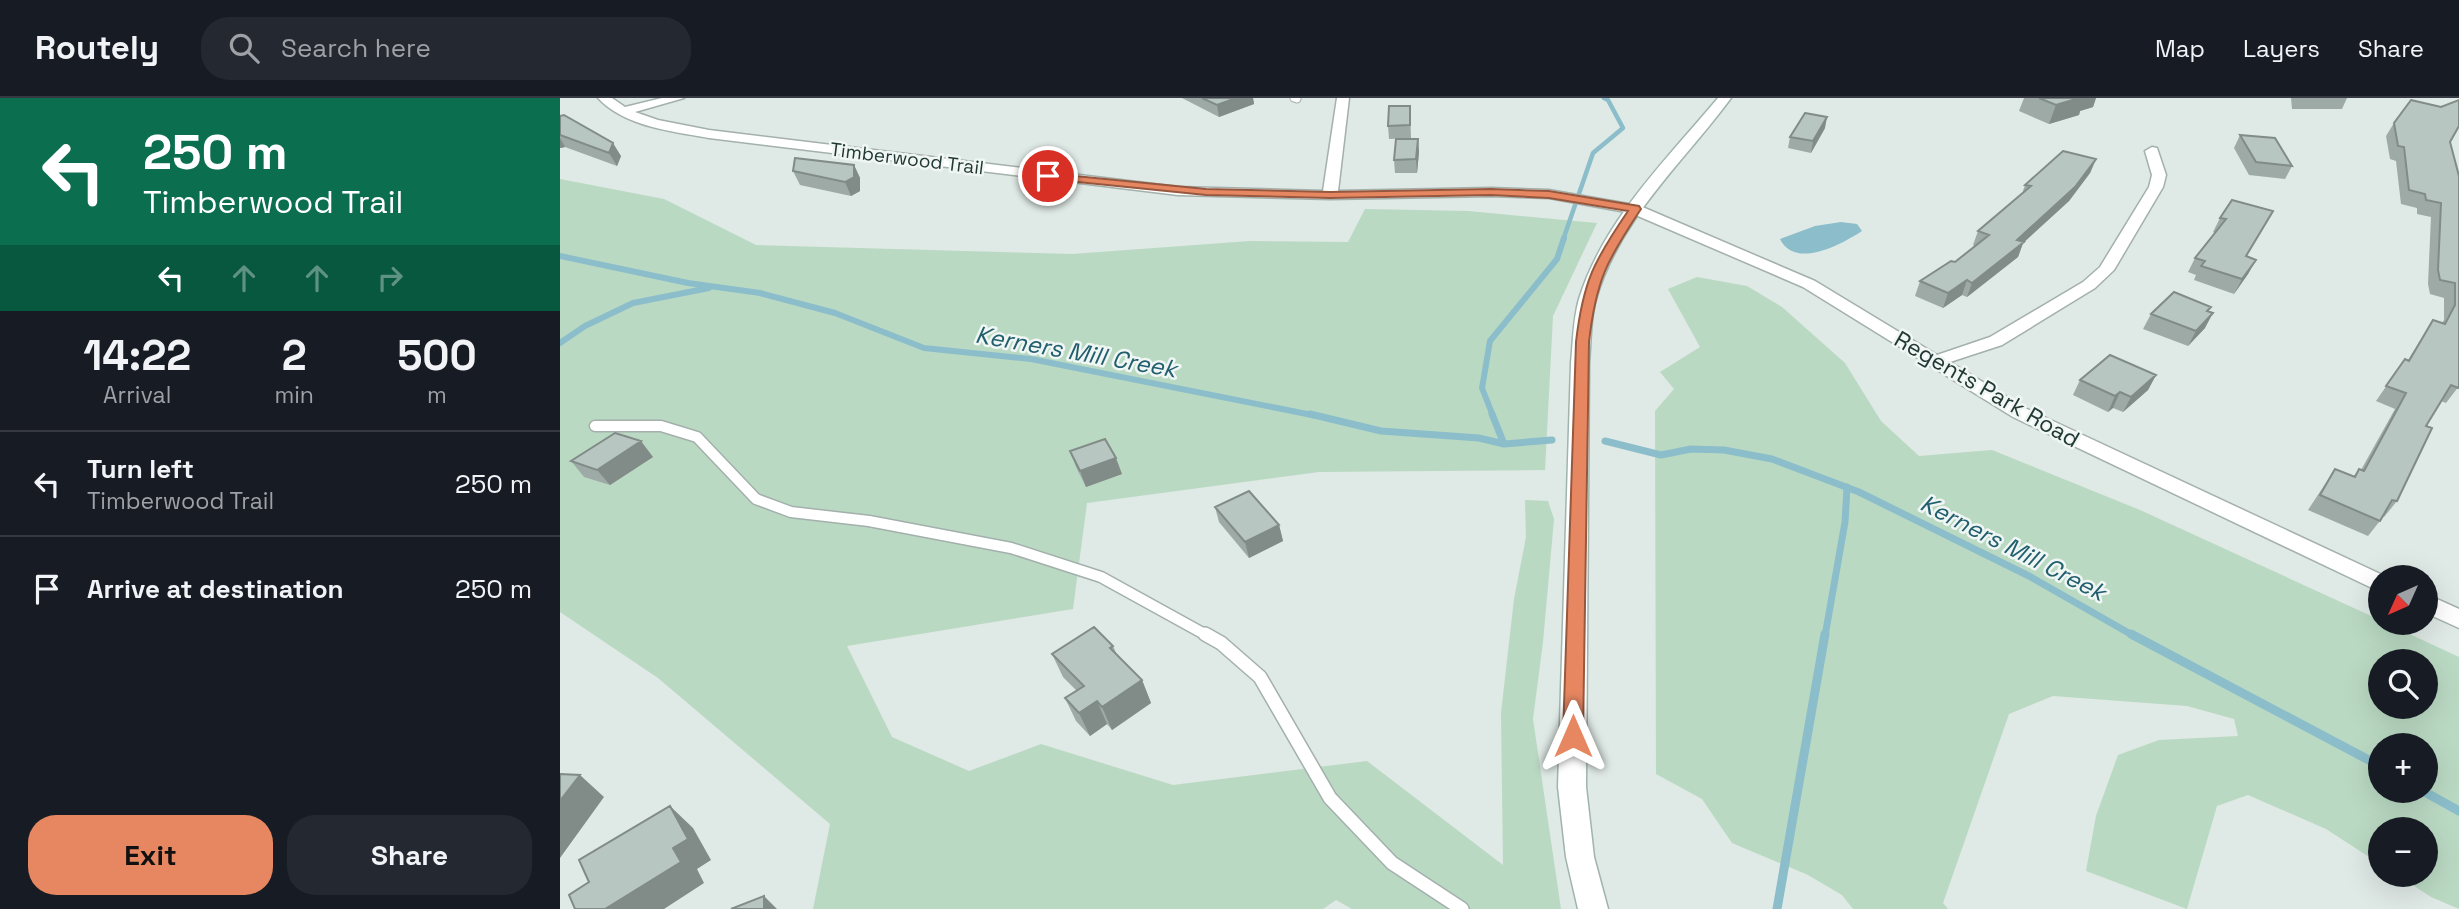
<!DOCTYPE html>
<meta charset="utf-8">
<style>
body{margin:0;font-family:"Space Grotesk",sans-serif;background:#242831;color:#f1f3f6;height:100vh;display:flex;flex-direction:column;font-size:26px;white-space:nowrap}
*{box-sizing:border-box;margin:0}
p{font-size:23px;color:#9ea1a6}
.icon{flex:none;width:38px;height:38px;fill:none;stroke:currentColor;stroke-width:2;stroke-linecap:round;stroke-linejoin:round}
.map{position:relative;flex:1;overflow:hidden}
.drawer{display:flex;flex-direction:column;background:#171b24;width:560px}
.drawer>*{flex:none}
.guide{background:#0b6e4f;color:#fff;overflow:hidden}
.needle{width:46px;rotate:225deg}
.buttons{position:absolute;left:1808px;top:467px;display:grid;gap:14px}
.buttons a{display:grid;place-items:center;width:70px;height:70px;border-radius:50%;background:#171b24;box-shadow:0 7px 28px #0002;font-size:35px}
.pin{position:absolute;display:grid;place-items:center;width:60px;height:60px;color:#fff;margin:-30px;border:4px solid #fff;border-radius:50%;box-shadow:0 2px 7px #0007}
.me{position:absolute;width:77px;margin:-38px;rotate:0deg;stroke-linejoin:round;filter:drop-shadow(0 0 5px #0008)}
.turn{display:flex;align-items:center;gap:24px;height:147px;padding:0 28px;font-size:32px}
.turn .icon{width:91px;height:91px;stroke-width:2.5}
.turn b{display:block;font-size:49px;line-height:60px}
.lanes{display:flex;align-items:center;height:66px;padding:0 28px;background:#0003;justify-content:center;gap:35px;direction:ltr}
.lanes .off{opacity:.35}
.eta{display:flex;justify-content:space-evenly;align-items:center;height:119px;text-align:center}
.eta b{font-size:42px;font-weight:800;line-height:49px}
.primary-button{display:flex;gap:14px;margin-top:auto;padding:14px 28px}
.primary-button a{flex:1;height:80px;border-radius:28px;background:#e68761;color:#111;font-size:28px;font-weight:800;line-height:80px;text-align:center}
.primary-button a+a{background:#242831;color:#f1f3f6}
ul{padding:0;list-style:none}
li{display:flex;align-items:center;gap:21px;height:105px;padding:0 28px;border-top:2px solid #363941}
li div{flex:1}
li b{display:block;font-size:26px}
li em{font-style:normal}
header{display:flex;align-items:center;gap:42px;box-sizing:border-box;height:98px;padding:0 35px;background:#171b24;border-bottom:2px solid #363941}
header strong{font-size:33px}
nav{display:flex;gap:38px;margin-inline-start:auto;font-size:24px}
.search{width:490px;height:63px;background:#242831;display:flex;align-items:center;gap:18px;box-sizing:border-box;padding:0 24px;border-radius:28px;color:#9ea1a6;font-size:26px}
main{display:flex;flex:1;min-height:0}
.map>svg:first-child{display:block}
.green{fill:#bad9c3;fill-rule:evenodd}
.water{fill:#8bbeca}
.lines{fill:none;stroke-linecap:round;stroke-linejoin:round}
.stream-far3{stroke:#8bbeca;stroke-width:4.5}
.stream-far2{stroke:#8bbeca;stroke-width:6}
.stream-far1{stroke:#8bbeca;stroke-width:7}
.stream{stroke:#8bbeca;stroke-width:9}
.service-far2-casing{stroke:#a3b0ac;stroke-width:9}
.service-far1-casing{stroke:#a3b0ac;stroke-width:13}
.service-casing{stroke:#a3b0ac;stroke-width:16}
.minor-casing{stroke:#a3b0ac;stroke-width:3}
.secondary-casing{stroke:#a0b4ad;stroke-width:3}
.service-far2{stroke:#fff;stroke-width:7}
.service-far1{stroke:#fff;stroke-width:10}
.service{stroke:#fff;stroke-width:13}
.minor{fill:#fff;fill-rule:evenodd}
.secondary{fill:#fff;fill-rule:evenodd}
.wall{fill:#9eaaa6}
.shaded-wall{fill:#818b87}
.building{fill:#b8c6c1;stroke:#818b87;stroke-width:2}
.route{fill:#e68761;stroke:#96583f;stroke-width:2}
.labels{text-anchor:middle;stroke-width:5;stroke-linejoin:round;paint-order:stroke}
.far-street-label{font-size:19px;fill:#223833;stroke:#eff6f3}
.street-label{font-size:23px;fill:#223833;stroke:#eff6f3}
.water-label{font-size:24px;font-style:italic;fill:#215e6e;stroke:#eff6f3}
</style>
<header>
<strong>Routely</strong>
<div class="search"><svg class="icon" aria-label="search" viewBox="0 0 24 24"><circle cx="10" cy="10" r="6"/><path d="M15 15l6 6"/></svg>Search here</div>
<nav><a>Map</a><a>Layers</a><a>Share</a></nav>
</header>
<main>
<section class="drawer">
<div class="guide">
<div class="turn"><svg class="icon" aria-label="left" viewBox="0 0 24 24"><path d="M17 20v-9H6M10 6l-5 5 5 5"/></svg><div><b>250 m</b>Timberwood Trail</div></div>
<div class="lanes"><svg class="icon" aria-label="left" viewBox="0 0 24 24"><path d="M17 20v-9H6M10 6l-5 5 5 5"/></svg><svg class="icon off" aria-label="ahead" viewBox="0 0 24 24"><path d="M12 20V5M6 11l6-6 6 6"/></svg><svg class="icon off" aria-label="ahead" viewBox="0 0 24 24"><path d="M12 20V5M6 11l6-6 6 6"/></svg><svg class="icon off" aria-label="right" viewBox="0 0 24 24"><path d="M7 20v-9h11M14 6l5 5-5 5"/></svg></div>
</div>
<div class="eta">
<div><b>14:22</b><p>Arrival</p></div>
<div><b>2</b><p>min</p></div>
<div><b>500</b><p>m</p></div>
</div>
<ul>
<li><svg class="icon" aria-label="left" viewBox="0 0 24 24"><path d="M17 20v-9H6M10 6l-5 5 5 5"/></svg><div><b>Turn left</b><p>Timberwood Trail</p></div><em>250 m</em></li>
<li><svg class="icon" aria-label="arrive" viewBox="0 0 24 24"><path d="M6 21V4h12l-3 4 3 4H6"/></svg><div><b>Arrive at destination</b></div><em>250 m</em></li>
</ul>
<div class="primary-button"><a>Exit</a><a>Share</a></div>
</section>
<div class="map">
<svg width="1899" height="811" viewBox="0 0 1899 811">
<rect width="100%" height="100%" fill="#dfe9e5"/>
<path class="green" d="M0,81L104,101L196,147L512,156L690,143L788,144L805,111L908,113L1037,125L993,218L985,372L759,374L527,405L513,511L287,548L332,639L409,673L481,646L613,687L807,663L943,767L941,615L954,501L966,439L965,402L988,403L994,421L983,544L973,621L1001,811H792L776,802L763,811H253L270,726L98,580L0,514Z
M1137,179L1187,188L1222,209L1285,265L1321,323L1359,358L1432,352L1580,412L1820,522V525H1826L1899,559V811L1871,799L1837,777H1866V732H1820V766L1766,731L1688,697L1657,708L1627,811L1526,773L1536,718L1558,657L1599,642L1678,638L1674,621L1627,608L1493,598L1449,616L1383,805L1388,811H1293L1282,797L1248,777L1172,745L1142,701L1096,676L1095,313L1114,291L1100,274L1140,249L1108,191ZM1820,564H1866V609H1820ZM1820,648H1866V693H1820Z"/>
<path class="water" d="M1281,124L1297,126L1302,133C1282,146 1235,172 1220,141L1255,128Z"/>
<g class="lines">
<path class="stream-far3" d="M1003,142L1033,55L1063,30L1048,2L1044,0"/>
<path class="stream-far2" d="M0,158L128,185L200,195L275,215L364,250L471,261L757,318
M0,245L25,228L73,205L149,190
M933,318L922,290L930,243L997,161L1004,140"/>
<path class="stream-far1" d="M750,316L821,333L919,340L944,346L992,342
M932,316L944,346
M1045,343L1101,357L1131,351L1164,352L1212,361L1299,394L1469,478L1574,538
M1265,538L1285,424L1287,389"/>
<path class="stream" d="M1571,536L1820,668
M1863,693L1899,713
M1217,811L1265,536"/>
<g class="service-far2-casing">
<path id="service-far2" d="M734,0L737,1"/>
</g>
<g class="service-far1-casing">
<path id="service-far1" d="M35,328H101L137,339L196,401L231,414L309,423L451,450L541,479L648,538"/>
</g>
<g class="service-casing">
<path id="service" d="M645,536L661,545L700,579L770,700L832,765L902,811"/>
</g>
<g class="minor-casing">
<path id="minor" d="M38,0H52L65,9L102,0H124L75,14L98,22L149,32L618,89L763,93L777,0H789L778,93L931,90L989,92L1080,108L1255,183L1377,257L1430,239L1523,184L1540,169L1589,89L1592,77L1585,53L1592,49L1597,50L1606,77L1603,89L1554,172L1535,190L1442,247L1390,264L1467,311L1829,480H1820V492L1812,490L1453,319L1243,189L1071,115L989,100L931,98L770,101L618,97L149,40C112,33 65,29 38,0Z
M1866,496L1899,511V530L1866,515Z"/>
</g>
<g class="secondary-casing">
<path id="secondary" d="M1158,0H1171C1123,65 1059,121 1036,201C1030,221 1031,244 1029,265L1026,689L1034,759L1048,811H1018L1006,759L998,689L1011,265C1013,244 1013,222 1019,201C1043,123 1107,61 1158,0Z"/>
</g>
<use href="#service-far2" class="service-far2"/>
<use href="#service-far1" class="service-far1"/>
<use href="#service" class="service"/>
<use href="#minor" class="minor"/>
<use href="#secondary" class="secondary"/>
</g>
<path class="wall" d="M622,0H693L694,6L659,19Z
M1464,0H1536L1533,9L1520,13L1519,17L1489,26L1459,13Z
M1731,0H1787L1782,11H1732Z
M850,8L851,40L829,41L828,28Z
M0,18L61,58L57,68L5,49L0,50Z
M1834,25L1890,44L1899,288L1886,305L1881,303L1866,328L1837,403L1824,419H1823L1808,438L1748,412L1775,371L1794,378L1799,371L1801,372L1835,311L1816,303L1845,261L1848,262L1873,222L1882,225L1884,222V200L1870,196L1868,186L1871,119L1857,116V110L1841,106L1836,63L1830,61L1826,38Z
M1265,30L1251,55L1228,50L1230,39Z
M1680,37L1732,68L1725,81L1689,77L1674,50Z
M858,41L859,54L857,75H835L834,62Z
M1536,61L1530,75L1509,103L1463,145L1458,159L1407,199L1402,197L1383,210L1355,198L1360,183L1395,164L1415,148L1413,147L1418,133L1462,96L1465,87Z
M294,67L300,80V93L291,98L240,87L233,73Z
M1660,120L1705,127L1686,159L1696,162L1688,176L1674,196L1634,182L1636,177L1628,174L1635,160L1655,135L1653,134Z
M1651,209L1648,214L1645,230L1628,248L1583,231L1591,216Z
M1596,277L1588,292L1563,314L1553,310L1548,314L1513,297L1520,282Z
M510,353L562,376L526,389L516,369Z
M93,359L50,387L24,379L11,363Z
M655,409L719,427L723,443L689,460L659,424Z
M553,548L557,557L582,582L591,605L552,632L547,626L530,638L516,623L505,600L517,593L503,579L492,556Z"/>
<path class="shaded-wall" d="M676,0H693L694,6L659,19L657,7Z
M1519,0H1536L1533,9L1520,13L1519,17L1489,26L1496,7Z
M1267,19L1265,30L1251,55L1253,43Z
M0,40L5,49L0,50Z
M858,41L859,54L857,75L856,61Z
M53,45L61,58L57,68L49,55Z
M1536,61L1530,75L1509,103L1463,145L1458,159L1407,199L1412,185Z
M294,67L300,80V93L291,98L285,84Z
M1696,162L1688,176L1674,196L1682,181Z
M1407,182L1402,197L1383,210L1388,195Z
M1653,215L1645,230L1628,248L1636,233Z
M1596,277L1588,292L1563,314L1571,299Z
M1560,294L1553,310L1548,314L1555,298Z
M81,343L93,359L50,387L37,372Z
M556,360L562,376L526,389L520,373Z
M719,427L723,443L689,460L685,444Z
M582,582L591,605L552,632L542,609Z
M537,603L547,626L530,638L519,615Z
M20,677L44,699L0,760V703Z
M110,708L133,730L151,762L137,771L144,785L104,811H45Z
M204,798L217,811H204Z"/>
<path class="building" d="M642,0H676L657,7Z
M1479,0H1519L1496,7Z
M1851,2L1881,9L1899,2V28L1890,44L1899,78V288L1898,290L1891,287L1866,328L1872,330L1837,403L1832,402L1820,423L1760,397L1775,371L1795,379L1799,371L1804,373L1846,295L1826,288L1845,261L1849,263L1873,222L1885,226L1895,207V185L1880,182L1878,172L1881,105L1866,102L1865,96L1849,92L1844,49L1838,48L1834,25Z
M829,8H850V27L828,28Z
M1245,15L1267,19L1253,43L1230,39Z
M4,17L53,45L49,55L0,37V18Z
M1680,37L1715,40L1732,68L1696,64Z
M836,41H858L856,61L834,62Z
M1503,53L1536,61L1515,89L1457,142L1464,144L1412,185L1407,182L1388,195L1360,183L1391,163L1395,164L1429,137L1418,133L1471,88L1465,87Z
M235,60L294,67V79L285,84L233,73Z
M1672,102L1713,113L1686,158L1696,162L1682,181L1641,168L1645,163L1635,160L1666,121L1660,120Z
M1614,194L1651,209L1647,213L1653,215L1636,233L1591,216Z
M1550,257L1596,277L1571,299L1560,294L1555,298L1520,282Z
M55,335L81,343L37,372L11,363Z
M545,341L556,360L520,373L510,353Z
M689,393L719,427L685,444L655,409Z
M534,529L553,548L550,550L582,582L542,609L537,603L519,615L505,600L524,588L492,556Z
M0,676L20,677L0,703Z
M110,708L128,741L113,750L121,764L45,811H15L9,797L29,784L19,762Z
M204,798V811H171Z"/>
<path class="route" d="M485,75L646,91L770,94L931,91L989,93L1079,108L1081,111C1047,162 1036,182 1029,244L1023,638L1020,644L1013,646L1006,644L1003,638L1016,244C1023,183 1034,163 1068,113L989,100L931,97L770,100L646,97L488,81L485,80Z"/>
<g class="labels">
<g class="far-street-label">
<text transform="translate(347 60) rotate(7)" y="7">Timberwood Trail</text>
</g>
<g class="street-label">
<text transform="translate(1427 291) rotate(30)" y="8">Regents Park Road</text>
</g>
<g class="water-label">
<text transform="translate(516 254) rotate(10)" y="8">Kerners Mill Creek</text>
<text transform="translate(1453 450) rotate(27)" y="8">Kerners Mill Creek</text>
</g>
</g>
</svg>
<div class="buttons">
<a><svg class="needle" viewBox="-14 -14 28 28"><path d="M0-13l5 13h-10z" fill="#e53935"/><path d="M0 13l5-13h-10z" fill="#9ea1a6"/></svg></a>
<a><svg class="icon" aria-label="search" viewBox="0 0 24 24"><circle cx="10" cy="10" r="6"/><path d="M15 15l6 6"/></svg></a>
<a>+</a>
<a>−</a>
</div>
<div class="pin" style="left:488px;top:78px;background:#d93025"><svg class="icon" aria-label="arrive" viewBox="0 0 24 24"><path d="M6 21V4h12l-3 4 3 4H6"/></svg></div>
<svg class="me" style="left:1013px;top:638px" viewBox="-20 -20 40 40"><path d="M0-17L14 15 0 8-14 15z" fill="#e68761" stroke="#fff" stroke-width="4"/></svg>
</div>
</main>
